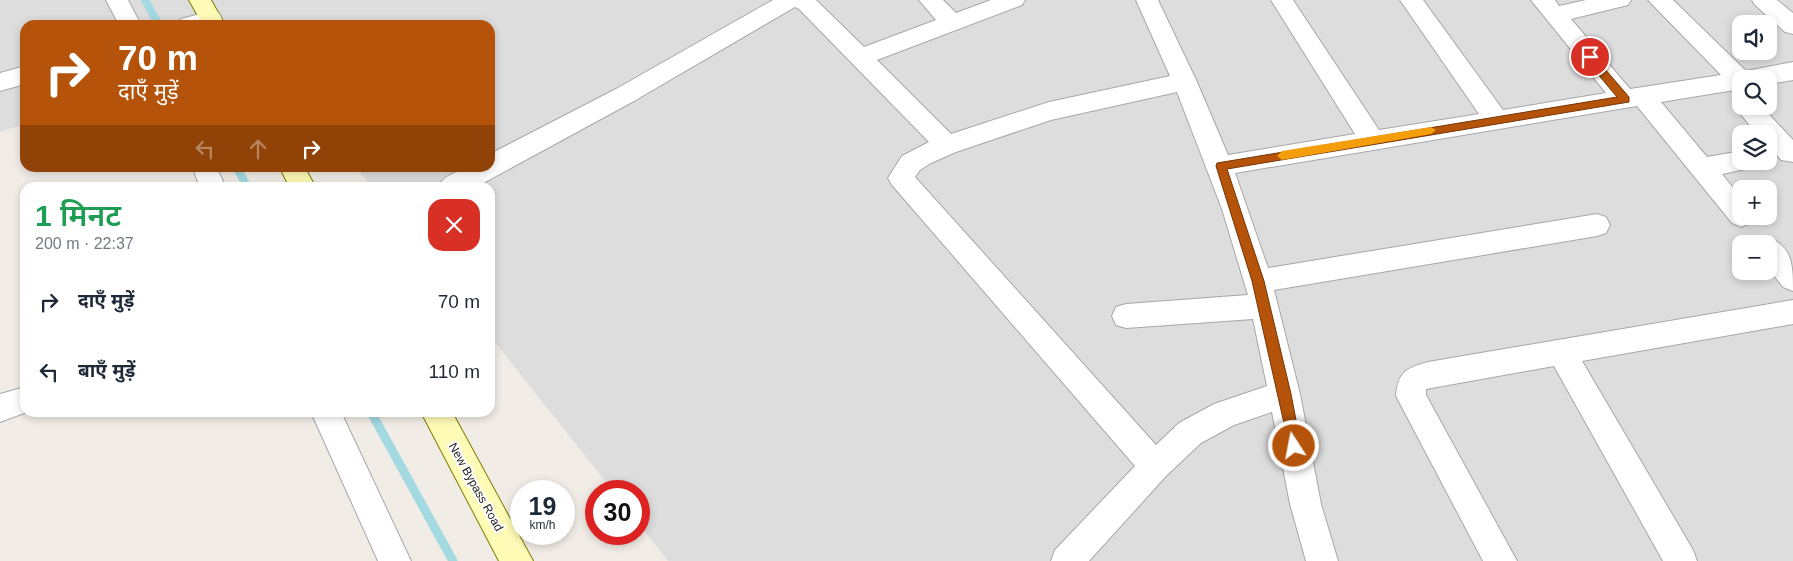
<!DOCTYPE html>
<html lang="hi">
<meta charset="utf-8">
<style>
body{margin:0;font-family:Helvetica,"Noto Sans Devanagari",sans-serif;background:#f2f2f3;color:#1f2937;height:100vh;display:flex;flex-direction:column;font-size:19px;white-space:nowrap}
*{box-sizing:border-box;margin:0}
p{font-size:16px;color:#747a83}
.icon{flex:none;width:28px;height:28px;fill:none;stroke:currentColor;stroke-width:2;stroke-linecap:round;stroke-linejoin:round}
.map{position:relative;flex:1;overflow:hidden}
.panel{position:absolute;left:20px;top:182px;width:475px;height:235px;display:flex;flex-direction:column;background:#fff;border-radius:15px;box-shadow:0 2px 8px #0003}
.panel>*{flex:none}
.banner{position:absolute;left:20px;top:20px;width:475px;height:152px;border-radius:15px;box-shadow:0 2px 8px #0003;background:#b45309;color:#fff;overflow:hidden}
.buttons{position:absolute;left:1732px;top:15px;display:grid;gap:10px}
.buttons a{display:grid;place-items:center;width:45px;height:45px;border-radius:10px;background:#fff;box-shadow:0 2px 8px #0003;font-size:25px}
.speed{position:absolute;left:510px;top:480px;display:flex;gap:10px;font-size:25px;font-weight:700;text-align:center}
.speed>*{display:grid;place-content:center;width:65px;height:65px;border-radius:50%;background:#fff;box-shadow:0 2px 8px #0003;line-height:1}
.speed small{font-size:12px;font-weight:400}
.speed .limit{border:8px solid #d22;background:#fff;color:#111}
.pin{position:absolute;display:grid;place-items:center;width:42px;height:42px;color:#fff;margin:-21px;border:2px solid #fff;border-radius:50%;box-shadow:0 1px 5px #0007}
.me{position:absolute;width:55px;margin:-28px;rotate:349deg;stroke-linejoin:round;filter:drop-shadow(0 0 4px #0008)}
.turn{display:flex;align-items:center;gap:18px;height:105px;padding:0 15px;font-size:22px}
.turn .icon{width:65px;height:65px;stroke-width:2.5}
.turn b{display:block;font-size:35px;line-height:42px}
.lanes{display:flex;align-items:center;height:48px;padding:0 15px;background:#0003;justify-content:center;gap:25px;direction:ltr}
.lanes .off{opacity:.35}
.round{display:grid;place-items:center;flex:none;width:52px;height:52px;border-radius:15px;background:#f2f2f3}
.headline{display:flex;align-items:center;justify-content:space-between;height:85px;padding:0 15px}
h1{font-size:30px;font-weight:600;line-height:38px;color:#1e9e55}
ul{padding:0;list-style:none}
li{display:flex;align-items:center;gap:15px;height:70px;padding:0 15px}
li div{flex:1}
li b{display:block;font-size:19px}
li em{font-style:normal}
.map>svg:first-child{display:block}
.residential{fill:#dedddd;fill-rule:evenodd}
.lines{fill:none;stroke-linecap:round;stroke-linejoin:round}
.stream-far1{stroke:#a3d9e1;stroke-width:8}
.stream{stroke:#a3d9e1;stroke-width:9}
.minor-casing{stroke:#a7a7a7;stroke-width:2}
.secondary-casing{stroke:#7b7e00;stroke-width:2}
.minor{fill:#fff;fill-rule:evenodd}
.secondary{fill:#fefbb7;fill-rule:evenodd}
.route{fill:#b45309;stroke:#753606}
.slow{fill:#f59e0b}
.labels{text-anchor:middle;stroke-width:4;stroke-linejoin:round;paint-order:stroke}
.street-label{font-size:12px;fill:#202020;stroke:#fff}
</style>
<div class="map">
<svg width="1793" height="561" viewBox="0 0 1793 561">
<rect width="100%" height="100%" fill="#f1ece6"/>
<path class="residential" d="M0,0H1793V561H668L639,524V491H613L490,336V188L372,187L356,168H490V25H25V124L0,132ZM1741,24H1769V51H1741ZM1741,79H1769V106H1741ZM1741,134H1769V161H1741ZM1741,189H1769V216H1741ZM1741,244H1769V271H1741Z"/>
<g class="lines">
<path class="stream-far1" d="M145,0L159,25
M237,168L248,188"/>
<path class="stream" d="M371,412L453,561"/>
<g class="minor-casing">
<path id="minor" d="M106,0H128L141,25H119Z
M773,0H816L864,47L936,20L919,0H943L956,13L991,0H1025L1022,5L877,60L951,134L1049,102L1170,76L1136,0H1158L1197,82L1228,155L1355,134L1271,0H1293L1379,130L1479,114L1400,0H1423L1503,110L1606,93L1531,0H1555L1559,6L1586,0H1631L1628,5L1571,19L1630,89L1721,75L1648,0H1673L1746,71L1793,62V80L1769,84V79H1741V89L1661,102L1707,157L1741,151V161H1754L1750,168L1722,174L1741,198V216H1754L1750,223L1741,227L1732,223L1637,106L1235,173L1268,268L1597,214L1606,217L1610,225L1606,233L1597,236L1274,290L1300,394L1321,504L1338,561H1306L1290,504L1272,412L1234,425L1201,443L1166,476L1089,561H1051L1055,550L1135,466L892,185L888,178L902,156L929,142L799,9L795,7L634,101L474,188H437C447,169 472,168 490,168V154L616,89ZM1177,92L1222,209L1248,295L1126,304L1116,307L1112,316L1116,325L1126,328L1253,319L1267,386L1214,404L1179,423L1156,445L915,177L920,170L931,163L956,152L1051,120Z
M1752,0H1777L1793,13V34L1785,32L1755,5Z
M211,11L219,13L222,19L219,25H178L181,19Z
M25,66V84L0,91V73Z
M1741,98V106H1761L1793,140V162L1781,160L1769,146V134H1757L1734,106L1737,100Z
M193,168H217L226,188H200Z
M1769,238C1793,247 1793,267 1793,291L1783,287L1769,269V244H1758L1759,241Z
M1793,300V324L1582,361L1693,550L1697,561H1663L1554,366L1426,389V395L1517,561H1483L1396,396C1398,372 1406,368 1428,362Z
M25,387V412H27L0,422V394Z
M311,412H341L411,561H378Z"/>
</g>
<g class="secondary-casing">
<path id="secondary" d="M189,0H211L225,25H203Z
M280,168H305L316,188H290Z
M421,412H452L533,561H499Z"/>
</g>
<use href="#minor" class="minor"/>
<use href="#secondary" class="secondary"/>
</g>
<path class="route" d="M1590,54L1593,55L1629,97V102L1227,169L1264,281L1291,394L1301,446L1299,450L1294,452L1290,450L1252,281L1216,166L1217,163L1617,97L1586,60V55Z"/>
<path class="slow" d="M1431,127L1436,130L1431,134L1282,160L1277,156L1282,151Z"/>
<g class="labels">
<g class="street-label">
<text transform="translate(476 487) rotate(61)" y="4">New Bypass Road</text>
</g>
</g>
</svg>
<div class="buttons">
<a><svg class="icon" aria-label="sound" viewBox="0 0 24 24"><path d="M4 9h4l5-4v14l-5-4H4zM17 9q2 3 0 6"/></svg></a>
<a><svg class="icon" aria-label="search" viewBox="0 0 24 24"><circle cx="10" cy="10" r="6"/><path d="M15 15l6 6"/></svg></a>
<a><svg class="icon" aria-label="layers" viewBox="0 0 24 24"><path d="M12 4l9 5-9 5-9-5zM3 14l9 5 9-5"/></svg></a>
<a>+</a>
<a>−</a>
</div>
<div class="speed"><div>19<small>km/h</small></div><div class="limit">30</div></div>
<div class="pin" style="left:1590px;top:57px;background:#d93025"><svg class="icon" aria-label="arrive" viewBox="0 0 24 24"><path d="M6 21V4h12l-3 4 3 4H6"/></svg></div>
<svg class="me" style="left:1294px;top:446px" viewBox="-20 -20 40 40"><circle r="17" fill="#b45309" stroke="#fff" stroke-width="3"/><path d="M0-11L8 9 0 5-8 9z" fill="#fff"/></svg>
<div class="banner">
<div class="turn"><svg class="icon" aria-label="right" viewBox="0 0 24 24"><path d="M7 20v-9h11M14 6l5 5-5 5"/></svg><div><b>70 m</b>दाएँ मुड़ें</div></div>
<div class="lanes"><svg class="icon off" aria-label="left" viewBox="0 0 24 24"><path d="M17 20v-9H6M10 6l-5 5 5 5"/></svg><svg class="icon off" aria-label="ahead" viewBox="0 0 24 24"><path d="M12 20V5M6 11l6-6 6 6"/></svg><svg class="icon" aria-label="right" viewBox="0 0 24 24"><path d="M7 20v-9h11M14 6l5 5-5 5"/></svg></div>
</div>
<section class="panel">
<div class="headline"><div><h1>1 मिनट</h1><p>200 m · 22:37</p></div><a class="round" style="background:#d93025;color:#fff"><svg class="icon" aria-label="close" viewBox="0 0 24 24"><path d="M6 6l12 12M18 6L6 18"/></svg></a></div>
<ul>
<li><svg class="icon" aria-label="right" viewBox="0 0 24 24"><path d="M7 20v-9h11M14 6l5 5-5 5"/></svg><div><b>दाएँ मुड़ें</b></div><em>70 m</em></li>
<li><svg class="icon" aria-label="left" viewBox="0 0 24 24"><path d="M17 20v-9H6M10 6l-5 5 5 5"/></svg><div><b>बाएँ मुड़ें</b></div><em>110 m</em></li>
</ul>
</section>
</div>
